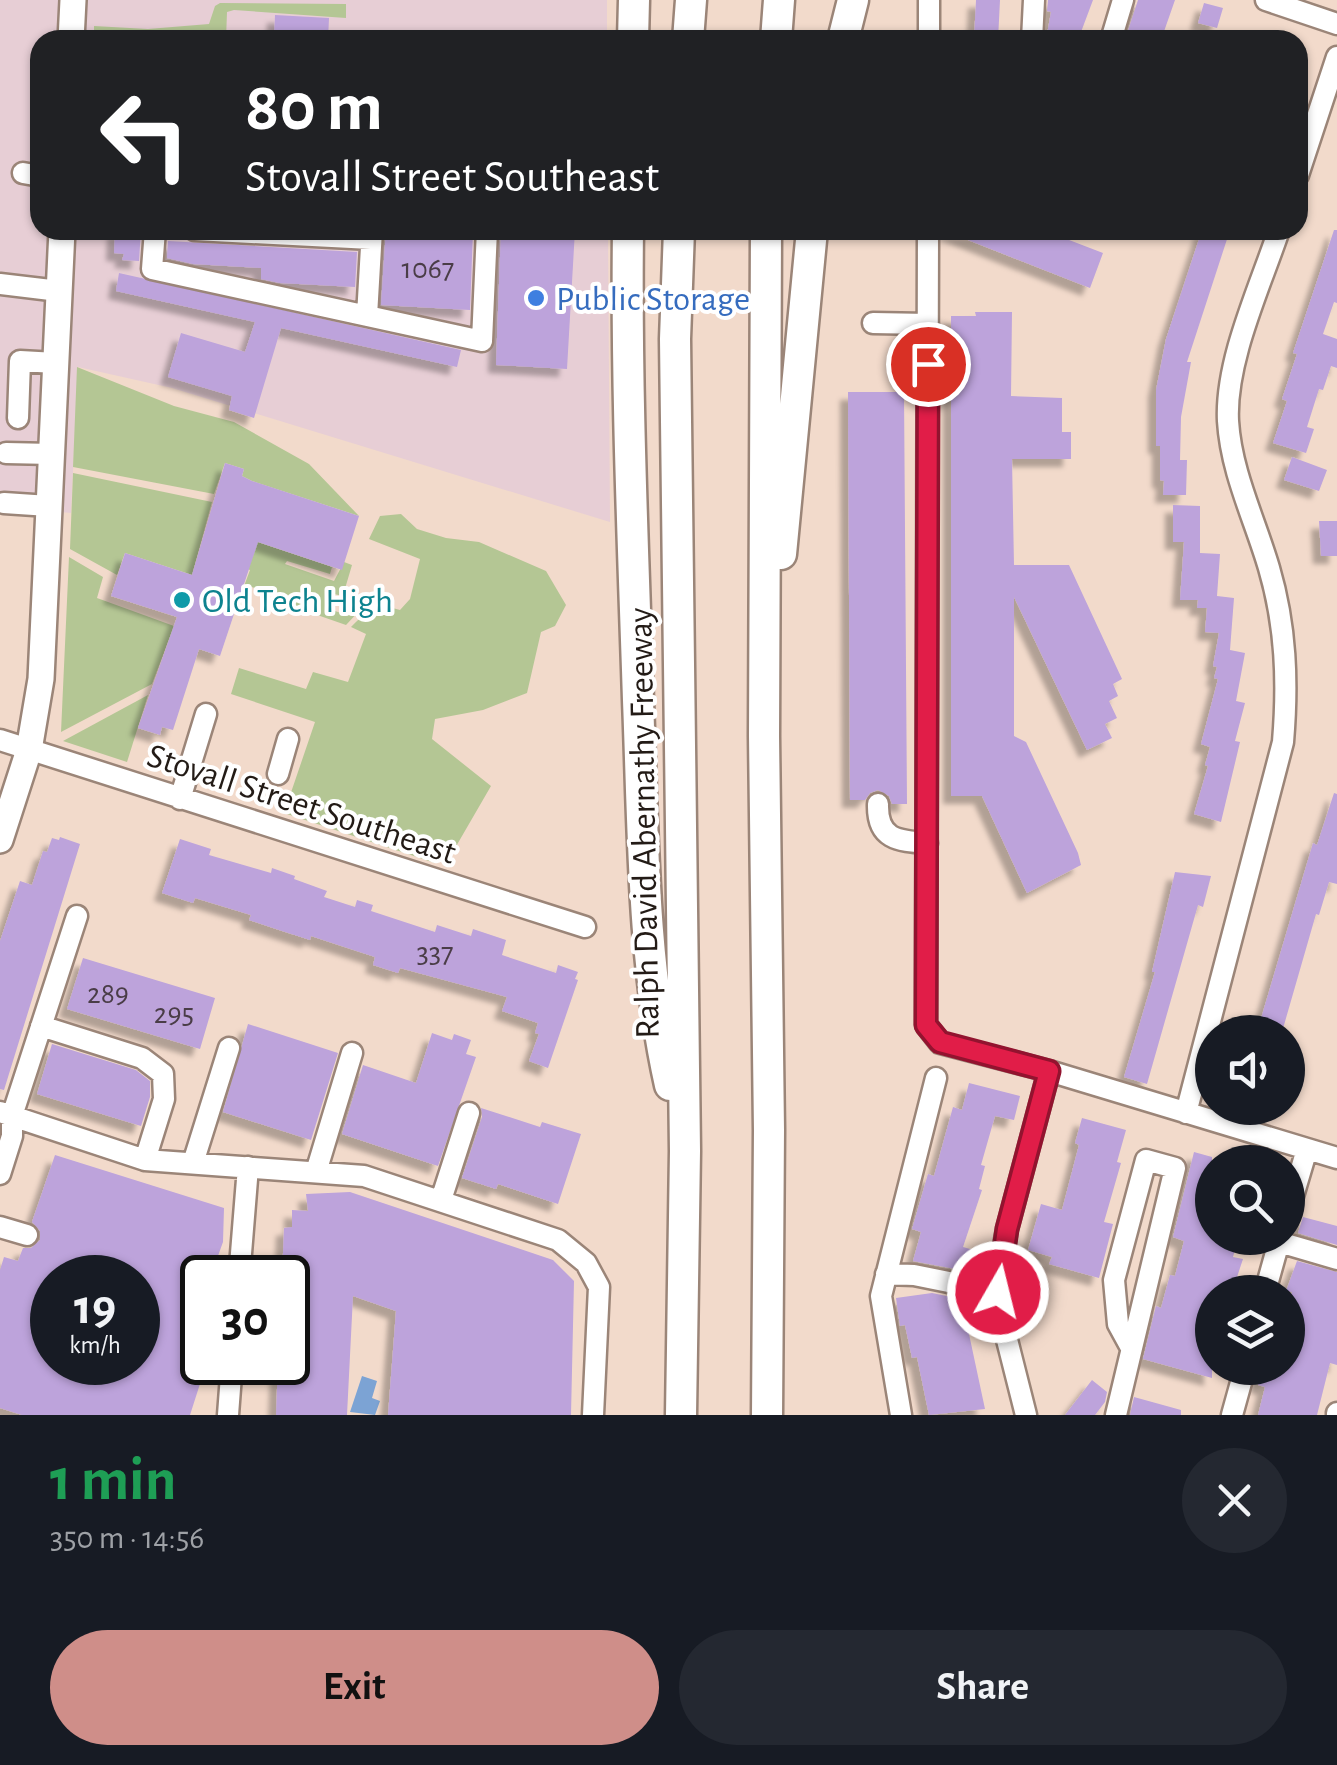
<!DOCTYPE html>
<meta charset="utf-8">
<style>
body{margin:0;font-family:"Alegreya Sans",sans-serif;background:#242831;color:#f1f3f6;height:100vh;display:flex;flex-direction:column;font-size:38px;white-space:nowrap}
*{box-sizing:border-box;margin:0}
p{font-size:32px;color:#9ea1a6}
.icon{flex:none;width:55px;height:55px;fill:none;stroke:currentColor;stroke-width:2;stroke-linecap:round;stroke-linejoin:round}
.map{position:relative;height:1415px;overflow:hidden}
.drawer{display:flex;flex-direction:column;background:#171b24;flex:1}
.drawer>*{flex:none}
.banner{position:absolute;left:30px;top:30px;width:1278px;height:210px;border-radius:30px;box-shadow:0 2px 8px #0004;background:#202124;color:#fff;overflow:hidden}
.controls{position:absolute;left:1195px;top:1015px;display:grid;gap:20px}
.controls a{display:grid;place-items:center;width:110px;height:110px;border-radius:50%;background:#171b24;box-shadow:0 2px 8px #0004;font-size:50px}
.speed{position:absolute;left:30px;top:1255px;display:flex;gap:20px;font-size:50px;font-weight:700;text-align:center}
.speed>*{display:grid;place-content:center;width:130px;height:130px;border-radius:50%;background:#171b24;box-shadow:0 2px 8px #0004;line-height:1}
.speed small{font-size:25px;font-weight:400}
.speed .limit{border:5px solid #111;border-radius:15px;background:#fff;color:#111}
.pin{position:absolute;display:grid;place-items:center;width:85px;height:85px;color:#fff;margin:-42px;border:5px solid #fff;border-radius:50%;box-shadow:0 2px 10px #0007}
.me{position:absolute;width:110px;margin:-55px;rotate:8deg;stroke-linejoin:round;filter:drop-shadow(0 0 8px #0008)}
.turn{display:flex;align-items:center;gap:35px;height:210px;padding:0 50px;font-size:45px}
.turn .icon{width:130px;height:130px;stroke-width:2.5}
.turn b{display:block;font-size:70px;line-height:85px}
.round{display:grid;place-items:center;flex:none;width:105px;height:105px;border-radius:52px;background:#242831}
.summary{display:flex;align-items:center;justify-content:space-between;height:170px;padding:0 50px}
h1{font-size:60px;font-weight:600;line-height:75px;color:#1e9e55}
.cta{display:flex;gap:20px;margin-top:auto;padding:20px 50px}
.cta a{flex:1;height:115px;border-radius:60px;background:#cf8e89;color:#111;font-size:40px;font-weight:600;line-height:115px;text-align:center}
.cta a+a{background:#242831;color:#f1f3f6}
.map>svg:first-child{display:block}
.commercial{fill:#e7ced5}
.green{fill:#b4c694}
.water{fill:#7ca3d4}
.building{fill:#bda3db;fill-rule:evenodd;filter:url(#shadow)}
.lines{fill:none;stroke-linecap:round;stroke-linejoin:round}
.minor-casing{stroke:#9b8578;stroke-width:25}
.major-casing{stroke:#9b8578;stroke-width:30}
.highway-casing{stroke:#9b8578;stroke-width:35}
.minor{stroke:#fff;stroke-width:20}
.major{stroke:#fff;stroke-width:25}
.highway{stroke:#fff;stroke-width:30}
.route-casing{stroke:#92132f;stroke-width:25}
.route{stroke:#e11d48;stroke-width:18}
.shop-dot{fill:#3f7fe0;stroke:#fff;stroke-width:4}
.culture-dot{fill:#0f9aa8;stroke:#fff;stroke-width:4}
.labels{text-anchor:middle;stroke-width:8;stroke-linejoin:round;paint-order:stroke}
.number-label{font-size:30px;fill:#4a3d47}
.shop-label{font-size:35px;fill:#366cbe;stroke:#fff;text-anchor:start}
.culture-label{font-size:35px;fill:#0d838f;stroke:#fff;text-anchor:start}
.street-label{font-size:35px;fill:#231b16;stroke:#fff}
</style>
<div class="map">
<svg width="1337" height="1415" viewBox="0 0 1337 1415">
<defs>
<filter id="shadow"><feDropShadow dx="-8" dy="8" stdDeviation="2.5" flood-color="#0004"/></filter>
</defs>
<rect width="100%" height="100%" fill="#f2dacb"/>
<path class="commercial" d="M0,0H607V40H40V230H608L610,522L172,388L78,367L71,513L0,506Z"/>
<path class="green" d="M220,3L346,4V18L234,10L227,12L226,40L94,33V26L148,29L209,24L215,6Z
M77,367L174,406L234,422L309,464L359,516L252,481L242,476L244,469L225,463L214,494L73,467Z
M73,473L212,502L192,575L125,553L117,575L70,549Z
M401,514L417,529L446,538L479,542L546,571L566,605L555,626L541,632L527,693L483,710L435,719L432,739L491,786L451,855L435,863L284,813L315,722L231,694L239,668L306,689L313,672L348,682L366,634L351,627C368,610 376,603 400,610L410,599L420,559L369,539L380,516Z
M234,534L332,567L330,574L287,561L285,564L334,581L344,562L352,565L344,592L355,596L350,602L347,597L334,594L329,609L347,615L356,606L361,609L346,625L300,609L298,612L281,607V597L249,586L242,606L237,605L250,570L225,561Z
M69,557L103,577L97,598L174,626L152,684L61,732Z
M148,695L127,762L63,741Z"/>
<path class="water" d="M362,1376L377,1381L372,1398L380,1401L375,1415L350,1412Z"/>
<path class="building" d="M976,0H1000L998,40H974Z
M1048,0H1093L1078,40H1046L1051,12L1047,11Z
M1138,0H1175L1161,40H1125Z
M1204,3L1223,8L1217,28L1198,23Z
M275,15L329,18L328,40H274Z
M115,230H141L139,261L122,260L124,254L114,253Z
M386,230H473L470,310L381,305Z
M501,230H575L567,369L496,365Z
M1043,230L1103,253L1090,288L945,231Z
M1202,230H1230L1187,362H1191L1181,417L1180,460H1187L1186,495H1163L1164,481L1160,480V446H1156V390L1166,339Z
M1334,230H1337V303L1334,302L1323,334L1337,339V368L1331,366L1323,390L1319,389L1307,427L1314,429L1306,453L1273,443L1287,401L1282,399L1297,354L1293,353Z
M168,241L357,252L355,287L280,283L261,279V268L193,264L167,258Z
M119,273L461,350L457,367L281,328L254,418L229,410L232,396L168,377L181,333L245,352L255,322L116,291Z
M975,312H1012L1011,396L1062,398V432H1071V459H1012L1014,565H1069L1122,679L1113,684L1118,696L1109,701L1117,718L1105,724L1112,738L1087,750L1014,597V736L1026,742L1078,853L1081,865L1027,893L982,796H951V316H976Z
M848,392H904L907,804H892L889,796L878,790L870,793L865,800H850Z
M1292,457L1327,470L1319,491L1284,480Z
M225,463L244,469L242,476L252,481L359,516L342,570L258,542L220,656L199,649L173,730L162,727L160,735L138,728L177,617L111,596L125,553L192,575Z
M1173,505L1200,506V553L1220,554L1217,596L1234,598L1230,650L1245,653L1236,701L1245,703L1235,741L1240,742L1221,822L1194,814L1208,766L1205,765L1210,747L1201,744L1218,679L1214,678L1217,667L1213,666L1219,633L1205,632L1207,608H1197L1198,600H1180L1184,542H1173Z
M1319,521H1337V556H1321Z
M1334,793L1337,794V884L1329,882L1319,915L1316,914L1282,1032H1257L1313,843L1317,845Z
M60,837L80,844L4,1090L0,1089V941L20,881L32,885L43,851L47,852L52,838L59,840Z
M180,839L211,849L209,855L271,873L272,868L295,876L294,879L327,891L324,897L355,907L357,900L373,905L371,911L435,932L437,925L471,936L473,929L506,940L502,955L556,973L558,965L578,972L575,979L578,980L548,1068L529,1061L539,1034L535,1033L538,1023L502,1011L507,997L400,968L398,973L373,965L375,957L311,936L310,940L276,929L249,920L251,915L195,898L193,903L162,893Z
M1175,872L1211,876L1203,907L1198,905L1147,1084L1124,1077L1155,972H1152Z
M83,958L215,998L200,1049L67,1009Z
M248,1024L338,1053L311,1140L223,1112Z
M432,1033L452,1040L454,1034L471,1040L466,1054L476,1057L438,1166L342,1134L363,1065L416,1083Z
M52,1044L136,1070L150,1081V1097L141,1126L37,1094Z
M969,1083L1020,1096L1014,1120L995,1116L981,1165L985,1166L979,1189L982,1190L963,1247L977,1251L971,1272L913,1261L921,1232L912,1229L928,1174L934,1176L953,1107L962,1110Z
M481,1108L540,1127L542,1122L581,1134L558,1204L498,1184L496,1189L462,1178L482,1117Z
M1082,1118L1126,1130L1117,1162L1121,1163L1104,1222L1113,1224L1099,1278L1049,1264L1052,1257L1028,1250L1041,1204L1062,1210L1079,1145L1075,1143Z
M1194,1152L1212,1157V1238H1238L1233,1257L1243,1259L1232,1292H1212V1378L1143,1359L1156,1306L1161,1308L1170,1275L1175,1276L1184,1241L1173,1237Z
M55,1155L224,1208L223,1242L210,1278H202V1300L196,1319L202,1321V1362H207L190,1415H22L0,1408V1270L4,1257L18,1261L23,1248H31L40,1240V1231L32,1222ZM52,1278H138V1362H52Z
M350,1192L553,1260L574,1281L571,1415H388L396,1311L353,1296L347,1415H276L278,1362H288V1278H282L284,1228L292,1227V1210L308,1211L306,1194Z
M1303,1217L1337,1226V1245L1298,1233Z
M1297,1261L1337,1272V1365L1330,1363L1317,1415H1258L1265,1387L1258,1385L1262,1368H1288V1307L1292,1292L1286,1291Z
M932,1293L956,1298L959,1322L966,1320L985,1409L929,1415L917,1357L912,1358L905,1325L900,1326L896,1298Z
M1092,1380L1107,1392L1105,1402L1095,1415H1065Z
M1134,1397L1181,1410V1415H1130Z"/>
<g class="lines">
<g class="minor-casing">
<path id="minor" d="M1266,0L1337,24
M929,40V0
M1032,40L1034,0
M1111,40L1123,0
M23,173L40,176
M1298,175L1337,57
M155,230L152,269L482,341L487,230
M195,230L371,239
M928,230L926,1025L940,1043L1049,1071L1337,1158
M0,284L59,291
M367,316L372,230
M873,323L928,324
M18,418L20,361L56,363
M6,453L52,454
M4,503L49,506
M0,740L585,927
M278,774L288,739
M180,799L206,714
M878,804C877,839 897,841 927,843
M41,1026L142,1058L163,1074L164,1099L145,1160
M0,1112L145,1160L364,1176L558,1240L586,1263L599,1287L593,1415
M1186,1113L1283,742C1288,682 1286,626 1269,568C1255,520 1231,472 1228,421C1225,361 1260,287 1279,230
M193,1163L229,1048
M316,1172L352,1053
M0,1174L12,1136V1116L77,916
M441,1200L469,1113
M1288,1213L1307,1149
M0,1227L27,1235
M1279,1242L1337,1259
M886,1274L914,1275L998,1292
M239,1278L248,1167
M1265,1292L1280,1238
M228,1415L232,1362
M901,1415L881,1296L936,1078
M1026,1415L1002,1320L997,1285L1007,1229L1049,1071
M1116,1415L1175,1168L1146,1160L1114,1280L1118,1324L1130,1346
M1232,1415L1245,1368
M1337,1415V1413"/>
</g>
<g class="major-casing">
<path id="major" d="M71,40L73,0
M0,840L29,750L41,679L62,230"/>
</g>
<g class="highway-casing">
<path id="highway" d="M633,40L634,0
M688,40L691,0
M776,40L779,0
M843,40L853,0
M628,230C626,387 633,543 638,700C643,827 642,960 670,1085
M679,230L675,339L685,1151L681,1415
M766,230L764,736L769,1130L767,1415
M781,554L812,230"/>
</g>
<use href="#minor" class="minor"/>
<use href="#major" class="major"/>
<use href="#highway" class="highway"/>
</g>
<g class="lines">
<g class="route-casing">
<path id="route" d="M928,364L926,1025L940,1042L1049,1071L1007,1229L998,1292"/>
</g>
<use href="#route" class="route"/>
</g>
<circle class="shop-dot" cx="536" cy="298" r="10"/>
<circle class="culture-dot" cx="182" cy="600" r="10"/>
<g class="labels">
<g class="number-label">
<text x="428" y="278">1067</text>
<text x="435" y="962">337</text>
<text x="108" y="1003">289</text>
<text x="174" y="1023">295</text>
</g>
<g class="shop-label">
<text x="556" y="310">Public Storage</text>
</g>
<g class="culture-label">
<text x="202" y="612">Old Tech High</text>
</g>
<g class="street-label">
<text transform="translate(302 803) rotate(18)" y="12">Stovall Street Southeast</text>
<text transform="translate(643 823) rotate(-91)" y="12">Ralph David Abernathy Freeway</text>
</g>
</g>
</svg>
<div class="controls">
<a><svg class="icon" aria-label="sound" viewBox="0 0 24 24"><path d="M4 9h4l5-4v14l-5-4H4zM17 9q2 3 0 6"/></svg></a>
<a><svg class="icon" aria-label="search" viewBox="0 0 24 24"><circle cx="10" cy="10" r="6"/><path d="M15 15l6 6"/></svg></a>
<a><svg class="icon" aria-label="layers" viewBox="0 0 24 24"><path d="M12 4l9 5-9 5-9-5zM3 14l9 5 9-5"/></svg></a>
</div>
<div class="speed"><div>19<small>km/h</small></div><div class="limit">30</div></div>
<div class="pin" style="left:928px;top:364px;background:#d93025"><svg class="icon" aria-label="arrive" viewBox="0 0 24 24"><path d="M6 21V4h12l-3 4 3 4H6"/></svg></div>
<svg class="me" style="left:998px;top:1292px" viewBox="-20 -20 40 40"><circle r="17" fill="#e11d48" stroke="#fff" stroke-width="3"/><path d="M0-11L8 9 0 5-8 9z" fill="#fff"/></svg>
<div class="banner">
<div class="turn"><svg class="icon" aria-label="left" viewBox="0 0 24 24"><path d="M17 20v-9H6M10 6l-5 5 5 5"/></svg><div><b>80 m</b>Stovall Street Southeast</div></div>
</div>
</div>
<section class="drawer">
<div class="summary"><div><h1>1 min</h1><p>350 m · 14:56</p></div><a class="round"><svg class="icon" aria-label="close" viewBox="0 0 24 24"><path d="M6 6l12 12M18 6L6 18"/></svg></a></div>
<div class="cta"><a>Exit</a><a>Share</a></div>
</section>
